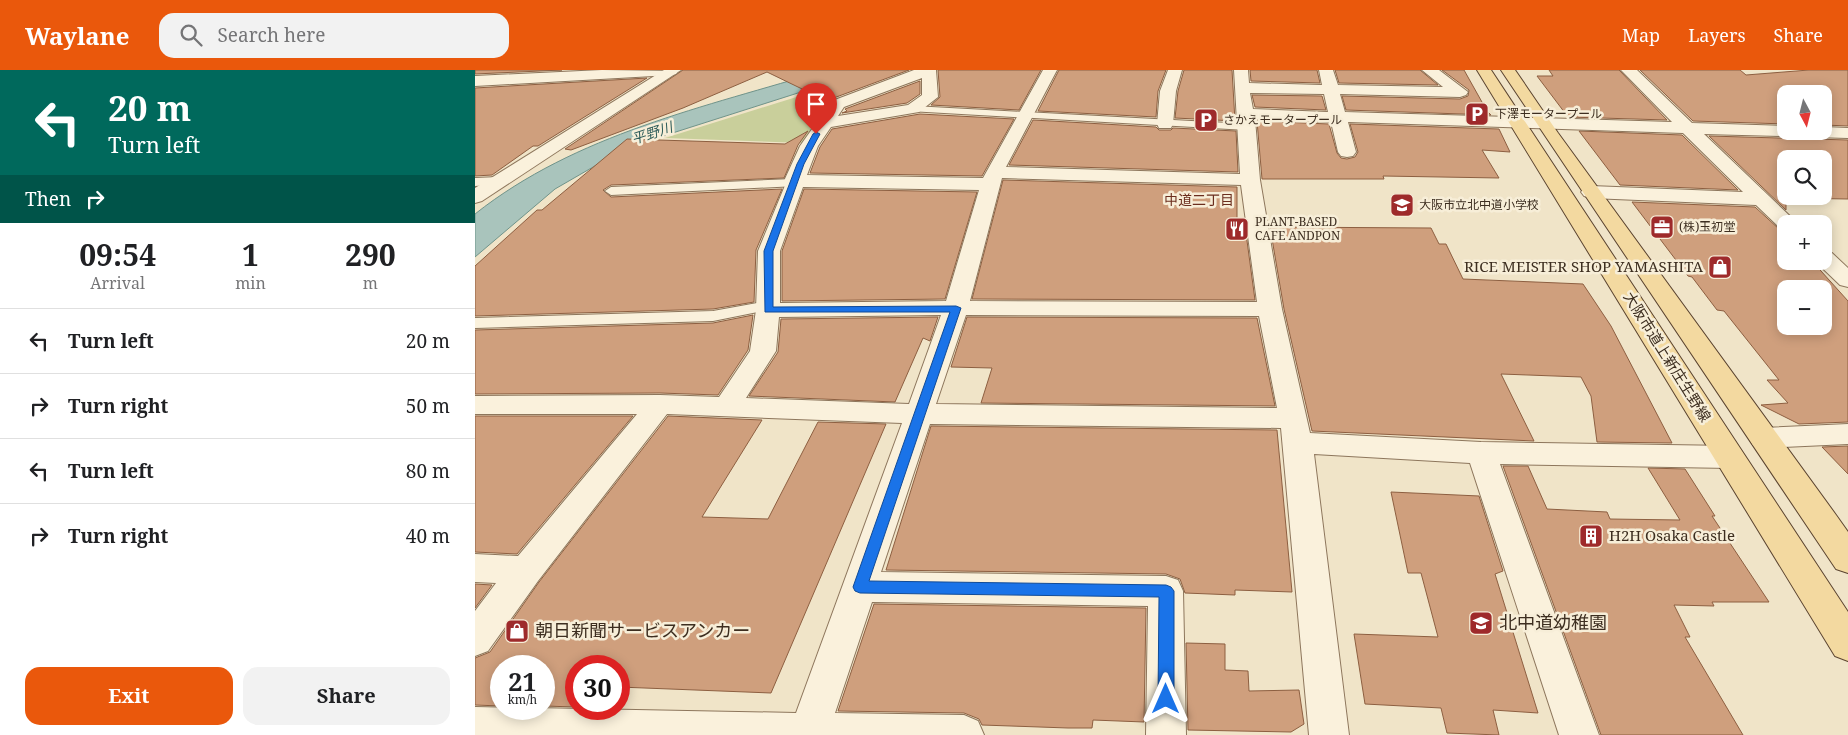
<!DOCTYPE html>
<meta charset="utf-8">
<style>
body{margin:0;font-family:"Noto Serif","Noto Sans JP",serif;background:#f2f2f2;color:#202124;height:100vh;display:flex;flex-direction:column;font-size:19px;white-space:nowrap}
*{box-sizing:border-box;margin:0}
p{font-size:16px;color:#757577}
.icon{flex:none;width:28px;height:28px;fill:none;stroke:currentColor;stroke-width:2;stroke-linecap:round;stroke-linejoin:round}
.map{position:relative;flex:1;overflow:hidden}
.drawer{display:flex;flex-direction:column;background:#fff;width:475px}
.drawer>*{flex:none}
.guide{background:#00695c;color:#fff;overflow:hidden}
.needle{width:32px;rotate:173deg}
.buttons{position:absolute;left:1302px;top:15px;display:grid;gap:10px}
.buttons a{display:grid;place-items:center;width:55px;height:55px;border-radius:10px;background:#fff;box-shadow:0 2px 12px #0003;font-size:25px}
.speed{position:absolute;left:15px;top:585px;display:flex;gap:10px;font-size:25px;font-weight:700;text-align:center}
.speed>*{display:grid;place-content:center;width:65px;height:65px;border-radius:50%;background:#fff;box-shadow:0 2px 12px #0003;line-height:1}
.speed small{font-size:12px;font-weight:400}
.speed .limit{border:8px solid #d22;background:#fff;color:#111}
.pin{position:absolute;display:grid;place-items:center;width:42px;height:42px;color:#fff;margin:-51px -21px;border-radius:50% 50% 50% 0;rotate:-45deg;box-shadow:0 0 5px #0007}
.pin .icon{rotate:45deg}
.me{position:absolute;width:55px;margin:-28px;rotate:0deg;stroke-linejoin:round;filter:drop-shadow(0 0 4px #0008)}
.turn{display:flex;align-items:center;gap:18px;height:105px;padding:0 25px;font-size:22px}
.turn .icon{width:65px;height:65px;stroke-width:2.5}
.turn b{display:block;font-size:35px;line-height:42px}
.then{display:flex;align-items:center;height:48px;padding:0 25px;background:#0003;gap:10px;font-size:19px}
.eta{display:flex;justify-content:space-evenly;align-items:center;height:85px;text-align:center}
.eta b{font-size:30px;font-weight:700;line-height:35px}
.primary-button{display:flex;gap:10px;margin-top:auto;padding:10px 25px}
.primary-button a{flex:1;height:58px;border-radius:15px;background:#ea580c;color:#fff;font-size:20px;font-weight:700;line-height:58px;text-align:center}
.primary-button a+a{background:#f2f2f2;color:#202124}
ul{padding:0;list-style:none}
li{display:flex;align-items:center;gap:15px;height:65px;padding:0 25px;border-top:1px solid #e0e0e0}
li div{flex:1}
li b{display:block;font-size:19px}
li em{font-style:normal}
header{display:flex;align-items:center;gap:30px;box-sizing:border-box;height:70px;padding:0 25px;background:#ea580c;color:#fff}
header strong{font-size:24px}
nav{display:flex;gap:28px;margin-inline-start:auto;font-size:18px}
.search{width:350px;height:45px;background:#f2f2f2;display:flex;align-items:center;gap:12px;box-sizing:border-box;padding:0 18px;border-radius:15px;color:#757577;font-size:19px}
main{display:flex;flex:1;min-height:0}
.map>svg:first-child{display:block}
.green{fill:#c9cf9b}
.water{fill:#a9c4bc;stroke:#6f938a}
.building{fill:#cf9f7d;stroke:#8d5f41;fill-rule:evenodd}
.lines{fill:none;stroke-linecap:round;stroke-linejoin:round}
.service-casing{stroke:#8d765c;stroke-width:2}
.minor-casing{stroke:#8d765c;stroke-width:2}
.tertiary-casing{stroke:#8d765c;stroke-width:2}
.primary-casing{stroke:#5b4430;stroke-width:2}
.service{fill:#faf1dc;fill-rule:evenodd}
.minor{fill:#faf1dc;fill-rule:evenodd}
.tertiary{fill:#faf1dc;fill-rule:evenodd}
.primary{fill:#f3d9a0;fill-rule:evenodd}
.route{fill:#1a73e8;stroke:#114b97}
.labels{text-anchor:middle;stroke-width:5;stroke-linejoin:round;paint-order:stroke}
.far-poi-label{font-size:12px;fill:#3d2e20;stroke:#f7eed8;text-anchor:start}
.far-water-label{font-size:14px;font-style:italic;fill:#2f5d5a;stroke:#f7eed8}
.far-neighbourhood-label{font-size:14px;fill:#6b2e1e;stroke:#f7eed8}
.poi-label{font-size:15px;fill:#3d2e20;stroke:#f7eed8;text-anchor:end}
.street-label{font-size:15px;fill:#3d2e20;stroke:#f7eed8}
.near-poi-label{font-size:18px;fill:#3d2e20;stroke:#f7eed8;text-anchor:start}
</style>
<header>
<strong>Waylane</strong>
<div class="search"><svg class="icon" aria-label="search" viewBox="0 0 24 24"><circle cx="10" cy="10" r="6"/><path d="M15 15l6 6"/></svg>Search here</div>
<nav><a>Map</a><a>Layers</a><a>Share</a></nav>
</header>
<main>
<section class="drawer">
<div class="guide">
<div class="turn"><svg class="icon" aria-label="left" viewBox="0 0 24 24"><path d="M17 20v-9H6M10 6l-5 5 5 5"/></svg><div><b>20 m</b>Turn left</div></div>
<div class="then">Then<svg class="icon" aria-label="right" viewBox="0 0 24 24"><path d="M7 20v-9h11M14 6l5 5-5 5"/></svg></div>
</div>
<div class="eta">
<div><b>09:54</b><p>Arrival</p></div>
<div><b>1</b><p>min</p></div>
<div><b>290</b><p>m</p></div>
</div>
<ul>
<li><svg class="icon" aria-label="left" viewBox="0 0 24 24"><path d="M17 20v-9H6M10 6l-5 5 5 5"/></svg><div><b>Turn left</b></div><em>20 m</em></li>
<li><svg class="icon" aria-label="right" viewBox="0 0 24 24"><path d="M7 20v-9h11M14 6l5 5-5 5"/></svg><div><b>Turn right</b></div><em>50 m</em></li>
<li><svg class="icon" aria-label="left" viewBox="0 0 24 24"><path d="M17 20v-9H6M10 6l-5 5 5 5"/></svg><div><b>Turn left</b></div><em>80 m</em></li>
<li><svg class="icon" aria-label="right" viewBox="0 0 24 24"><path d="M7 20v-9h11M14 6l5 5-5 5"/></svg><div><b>Turn right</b></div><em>40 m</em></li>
</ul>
<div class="primary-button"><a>Exit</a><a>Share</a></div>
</section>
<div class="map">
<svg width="1373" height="665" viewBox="0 0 1373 665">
<rect width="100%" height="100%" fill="#f0e4c8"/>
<path class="green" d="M331,24L353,35L328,73L190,68Z"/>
<path class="water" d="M351,0H395L185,67L125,93L80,119L0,187V144C101,64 230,37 351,0Z"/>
<path class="building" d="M0,0H87L0,4Z
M208,0H434L356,29L354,32L292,2L208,38L96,80L90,79Z
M463,0H566L544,40L456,35L465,27Z
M584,0H691L683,21L681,47L563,41Z
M709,0H757L760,51L700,48L703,21Z
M775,0H842L845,13L776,11Z
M860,0H945L963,15L864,13Z
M967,0H989L1012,41L1016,45L871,40L867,26L985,29L993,26L994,20Z
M1074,0H1144L1192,50L1093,47L1062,6H1078Z
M1165,0H1265L1271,5L1334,0H1373V56L1349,55V24H1311V54L1218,51Z
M172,8L63,76H58L17,105L0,106V18Z
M445,11V24L432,33L367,43L372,41L370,39Z
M777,25L847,26L851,40L780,37Z
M445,44L539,49L507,106L335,103L345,77L357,59Z
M558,50L681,57L684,60H696L698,58L761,61L763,102L534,95Z
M782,51L854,54L862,83L866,88L872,89L880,87L883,82L875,54L1024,59L1035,82L1007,80L1024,108L908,106L909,109H787Z
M333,61L323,75L309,108L136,115L128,120L136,127L307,119L281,180L279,232L238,239L0,246V196L62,140H67L152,69L310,74Z
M1104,61L1207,65L1263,120L1145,115Z
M1234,66L1373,70V129L1311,128V140ZM1311,89H1349V126H1311Z
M528,110L762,117V156H770L780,230L497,229Z
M329,119L502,122L470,229L307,231V181Z
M1157,132L1280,137L1304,159L1311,162V191H1337L1373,231V352L1324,354L1286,335L1313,333L1292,310H1304L1249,241L1242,240L1217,207L1213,206ZM1311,219H1349V256H1311Z
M795,157L956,158L964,174H971L988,209L1108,214L1136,256L1197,373L1122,372L1116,326L1106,307L1026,304L1059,371L837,361L809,239Z
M278,245L273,280L243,325L185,323L0,324V260L238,253Z
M463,247L455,271L448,268L420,332L274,326L303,282L306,249Z
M492,247L782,248L800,336L506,333L517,298L476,297Z
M0,346H158L42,484L0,482Z
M193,346L287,350L227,447L293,449L343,352L411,354L296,623L144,617V596H101V637L69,636V596H26V636L0,635V588L15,582L64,512Z
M456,356L802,360L817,522L760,520V525L710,523L705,509L691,504L411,500Z
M1373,376V404L1347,377Z
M1028,396H1053L1072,439L1132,442L1135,449L1205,450L1173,398L1210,399L1240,446H1237L1294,532H1237L1239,536L1199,535L1215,567H1210L1268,665H1126Z
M916,422L1004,426L1028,501L1020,504L1063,643L1018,640L1024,665L972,663L966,638L890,634L879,564L963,567L946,503H933Z
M0,514L17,515L0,538Z
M399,534L671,538L669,652L618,650L617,658H593L507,655L504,649L489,643L363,641Z
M711,573L750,574V600L773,601L774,621L824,620L829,654L816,662L713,660Z"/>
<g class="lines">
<g class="service-casing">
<path id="service" d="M438,36L772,54L777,57L772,60L434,41L433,39Z
M24,107L28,108L30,111L28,114L0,116V108Z
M318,109L324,113L322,116L136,125L130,121L136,117Z
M293,231L298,233L301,236L298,239L238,251L0,258V248L238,241Z"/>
</g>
<g class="minor-casing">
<path id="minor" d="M127,0L203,1L201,4L196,5L0,16V6Z
M439,0H461L463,27L444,42L356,57L343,76L332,105L508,108L568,0H582L531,97L765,104L759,0H773L774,13L847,15L844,0H858L863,15L968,17L947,0H964L993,22L991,25L985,27L865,24L870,42L1197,52L1146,0H1162L1217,53L1311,56V61H1349V57L1373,58V68L1229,64L1319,150L1322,154H1311V160L1305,158L1281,135L1116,128L1109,126L1106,122L1109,118L1116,116L1268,122L1208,63L873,52L881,82L878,86L872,87L866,86L863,82L856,52L780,49L785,110L807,239L835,363L1006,372L1255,376L1265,379L1270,387L1265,395L1255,398L1025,394L1124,665H1084L995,393L839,384L874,665H834L806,358L455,354L406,502L691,506L703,510L708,521L711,665H671L673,536L397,532L360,643L489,645L503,651L509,665H0V637L321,643L427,353L192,344L63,511L13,581L0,586V541L21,513L0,512V484L43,486L162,344H0V326L185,325L244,327L275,281L281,240L283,181L311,113L309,111L325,76L357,31ZM447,8V25L433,35L363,46L369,37ZM775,23L849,24L853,42L778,39ZM527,108L766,115L782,232L495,231ZM328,117L504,120L471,231L305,233V181ZM466,245L434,334L271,328L301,281L304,247ZM491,245L784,246L802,338L461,334Z
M693,0H707L701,21L698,54L696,58H684L682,54L685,21Z
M1349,181L1357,183L1373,198V217L1365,215L1340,191H1349Z
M1373,354V374L1288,378L1278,375L1274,368L1278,361L1288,358Z"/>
</g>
<g class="tertiary-casing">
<path id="tertiary" d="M189,0H206L7,131L0,133V118Z"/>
</g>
<g class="primary-casing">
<path id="primary" d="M1002,0H1016L1373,542V591L1360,586Z
M1026,0H1040L1083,63L1361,445L1373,462V503L1361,499Z"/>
</g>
<use href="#service" class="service"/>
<use href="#minor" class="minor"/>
<use href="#tertiary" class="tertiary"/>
<use href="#primary" class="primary"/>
</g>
<path class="route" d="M341,62L345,64L329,94L298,181V237L481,236L486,238L394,511L691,515L696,517L699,521V629L697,634L691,637L686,634L683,629L684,527L385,523L380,521L378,517L475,242H290L289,181L322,94L338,64Z"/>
<defs>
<g id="parking-square" transform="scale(1.25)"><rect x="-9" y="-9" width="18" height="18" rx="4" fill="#9e2a2b" stroke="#f7eed8"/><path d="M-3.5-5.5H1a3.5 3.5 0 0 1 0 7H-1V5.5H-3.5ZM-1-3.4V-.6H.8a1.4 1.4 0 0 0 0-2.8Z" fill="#fff"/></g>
<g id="school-square" transform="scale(1.25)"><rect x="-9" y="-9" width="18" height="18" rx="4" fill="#9e2a2b" stroke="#f7eed8"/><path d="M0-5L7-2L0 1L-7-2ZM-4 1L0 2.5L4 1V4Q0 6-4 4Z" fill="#fff"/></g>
<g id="office-square" transform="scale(1.25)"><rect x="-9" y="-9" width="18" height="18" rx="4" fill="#9e2a2b" stroke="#f7eed8"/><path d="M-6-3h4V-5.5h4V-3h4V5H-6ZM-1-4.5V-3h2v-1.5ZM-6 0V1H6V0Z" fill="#fff"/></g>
<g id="restaurant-square" transform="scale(1.25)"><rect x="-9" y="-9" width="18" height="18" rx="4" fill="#9e2a2b" stroke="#f7eed8"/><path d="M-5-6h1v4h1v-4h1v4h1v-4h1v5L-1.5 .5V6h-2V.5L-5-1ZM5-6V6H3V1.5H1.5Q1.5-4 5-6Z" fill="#fff"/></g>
<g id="shop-square" transform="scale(1.25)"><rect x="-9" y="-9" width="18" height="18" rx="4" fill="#9e2a2b" stroke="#f7eed8"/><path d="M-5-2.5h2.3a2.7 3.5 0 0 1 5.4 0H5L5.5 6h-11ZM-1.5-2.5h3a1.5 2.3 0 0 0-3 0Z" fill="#fff"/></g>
<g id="building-square" transform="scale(1.25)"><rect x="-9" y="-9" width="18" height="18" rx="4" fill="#9e2a2b" stroke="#f7eed8"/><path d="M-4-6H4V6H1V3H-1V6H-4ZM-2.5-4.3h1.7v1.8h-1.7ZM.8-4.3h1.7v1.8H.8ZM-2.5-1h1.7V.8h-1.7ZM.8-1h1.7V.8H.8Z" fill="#fff"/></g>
</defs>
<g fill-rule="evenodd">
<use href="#parking-square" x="1002" y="44"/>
<use href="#parking-square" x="731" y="50"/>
<use href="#school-square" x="927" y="135"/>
<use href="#office-square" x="1187" y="157"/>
<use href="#restaurant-square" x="762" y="159"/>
<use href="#shop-square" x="1245" y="197"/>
<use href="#building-square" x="1116" y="466"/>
<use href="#school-square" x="1006" y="553"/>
<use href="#shop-square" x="42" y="561"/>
</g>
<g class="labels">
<g class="far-poi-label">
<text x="1020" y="48">下澤モータープール</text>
<text x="748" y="54">さかえモータープール</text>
<text x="944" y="139">大阪市立北中道小学校</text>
<text x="780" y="156">PLANT-BASED<tspan x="780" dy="14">CAFE ANDPON</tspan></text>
<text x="1204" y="161">(株)玉初堂</text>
</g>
<g class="far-water-label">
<text transform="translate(177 63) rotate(-18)" y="5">平野川</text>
</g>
<g class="far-neighbourhood-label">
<text x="724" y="135">中道二丁目</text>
</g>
<g class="poi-label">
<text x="1228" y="202">RICE MEISTER SHOP YAMASHITA</text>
<text x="1134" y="471" text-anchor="start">H2H Osaka Castle</text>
</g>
<g class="street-label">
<text transform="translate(1192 287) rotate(58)" y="5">大阪市道上新庄生野線</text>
</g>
<g class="near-poi-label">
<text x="1024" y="559">北中道幼稚園</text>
<text x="60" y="567">朝日新聞サービスアンカー</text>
</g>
</g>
</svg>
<div class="buttons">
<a><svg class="needle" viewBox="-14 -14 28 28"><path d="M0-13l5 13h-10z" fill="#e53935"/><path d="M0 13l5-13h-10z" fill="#757577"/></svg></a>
<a><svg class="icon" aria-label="search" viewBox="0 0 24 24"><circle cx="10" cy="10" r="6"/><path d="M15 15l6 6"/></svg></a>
<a>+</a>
<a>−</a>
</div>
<div class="speed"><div>21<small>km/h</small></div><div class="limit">30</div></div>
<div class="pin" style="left:341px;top:64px;background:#d93025"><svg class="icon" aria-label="arrive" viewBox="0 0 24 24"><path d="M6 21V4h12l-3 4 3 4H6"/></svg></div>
<svg class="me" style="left:691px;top:629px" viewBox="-20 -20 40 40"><path d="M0-17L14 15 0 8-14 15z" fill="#1a73e8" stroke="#fff" stroke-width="4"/></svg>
</div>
</main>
